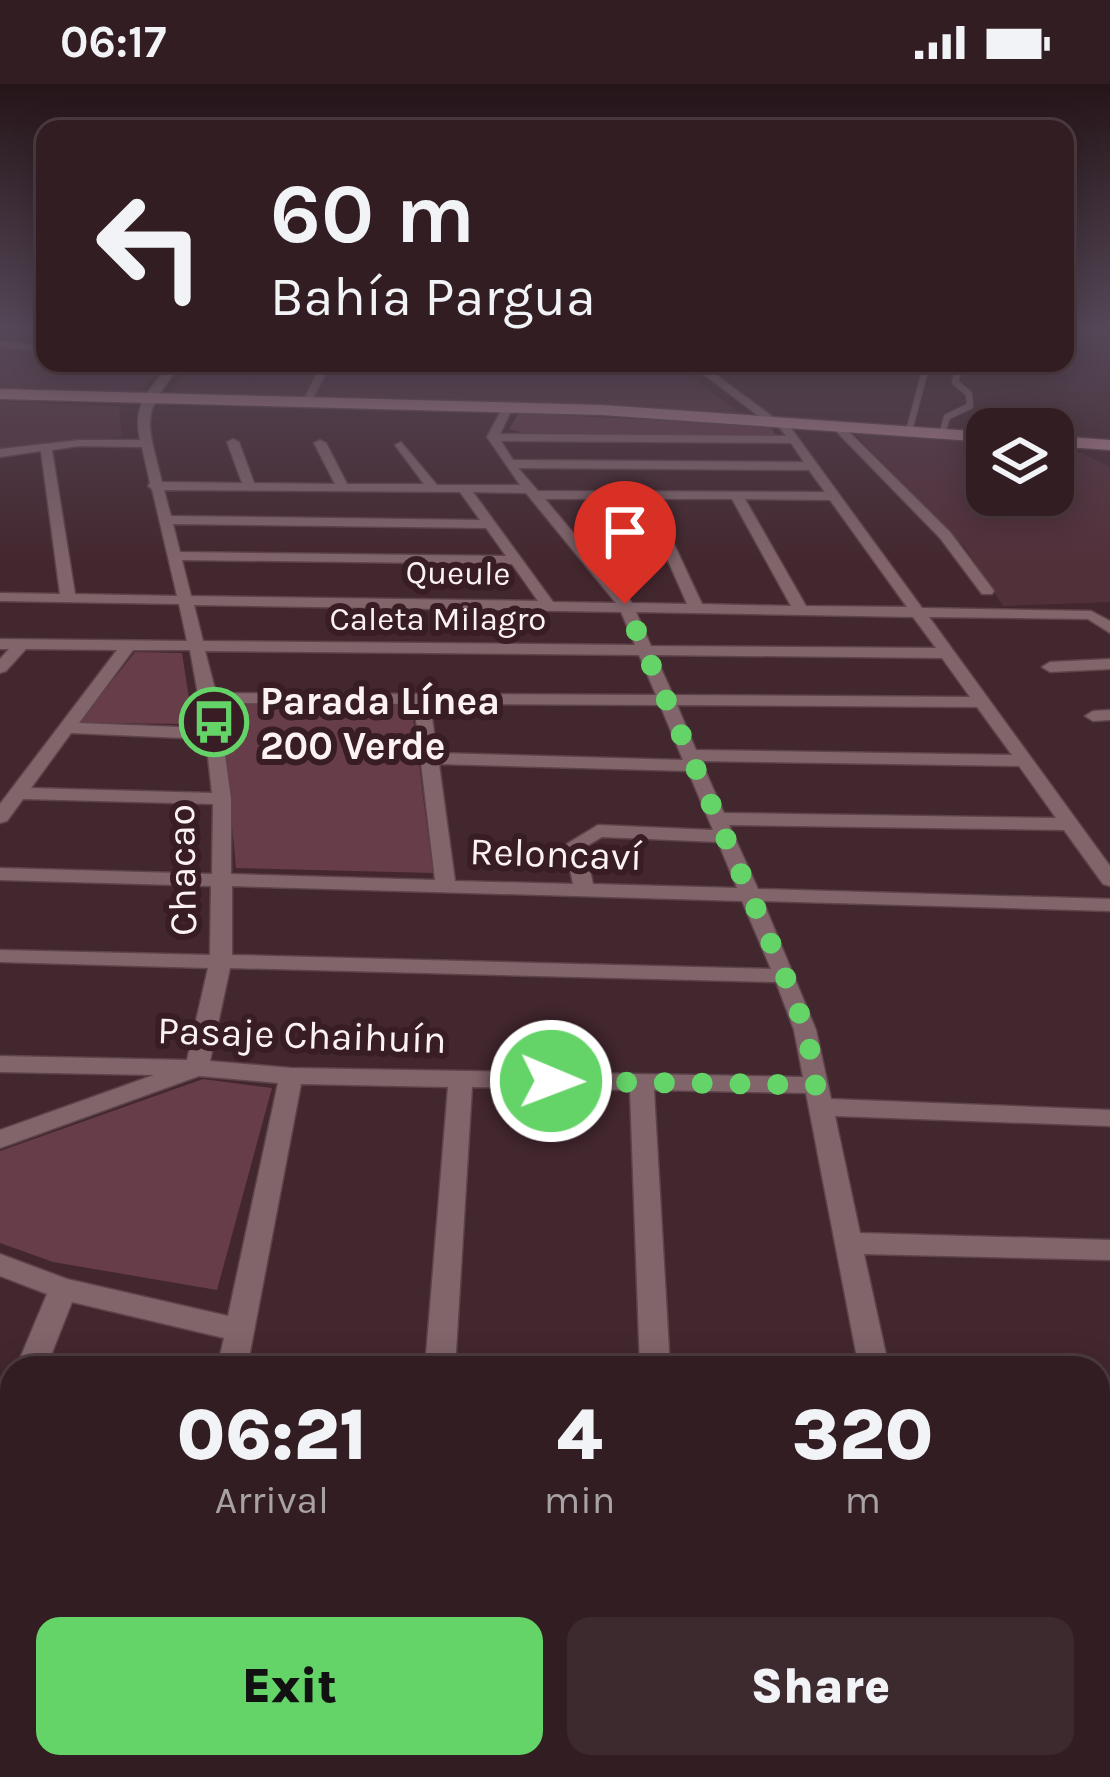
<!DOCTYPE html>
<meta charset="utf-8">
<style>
body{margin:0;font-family:Karla,sans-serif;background:#3d2a2f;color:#f1f3f6;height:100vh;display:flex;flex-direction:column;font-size:45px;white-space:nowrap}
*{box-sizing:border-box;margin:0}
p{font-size:39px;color:#a8a2a5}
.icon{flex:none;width:66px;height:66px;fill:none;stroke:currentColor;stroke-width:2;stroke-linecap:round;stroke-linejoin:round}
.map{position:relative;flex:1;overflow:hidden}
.sheet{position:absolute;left:0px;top:1272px;width:1110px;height:423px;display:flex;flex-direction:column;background:#321d22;border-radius:36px 36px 0 0;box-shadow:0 6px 30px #0003,0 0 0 3px #4d3b40}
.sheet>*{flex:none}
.hud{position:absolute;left:36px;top:36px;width:1038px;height:252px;border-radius:24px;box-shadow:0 6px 30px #0003,0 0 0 3px #4d3b40;background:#321d22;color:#f1f3f6;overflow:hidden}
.tools{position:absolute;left:966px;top:324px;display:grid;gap:24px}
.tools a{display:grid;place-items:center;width:108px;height:108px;border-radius:24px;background:#321d22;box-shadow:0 6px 30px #0003,0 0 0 3px #4d3b40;font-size:60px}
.pin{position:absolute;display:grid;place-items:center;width:102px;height:102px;color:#fff;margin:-123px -51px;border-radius:50% 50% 50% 0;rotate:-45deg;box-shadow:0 0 12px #0007}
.pin .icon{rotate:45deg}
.me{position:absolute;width:132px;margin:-66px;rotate:91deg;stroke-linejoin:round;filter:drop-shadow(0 0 9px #0008)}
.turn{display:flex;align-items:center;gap:42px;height:252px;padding:0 36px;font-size:54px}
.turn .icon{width:156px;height:156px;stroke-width:2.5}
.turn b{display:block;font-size:84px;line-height:102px}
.eta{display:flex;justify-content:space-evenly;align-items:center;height:204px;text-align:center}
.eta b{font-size:72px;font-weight:800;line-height:84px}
.cta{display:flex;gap:24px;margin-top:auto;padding:24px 36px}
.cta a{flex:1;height:138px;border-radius:24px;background:#64d468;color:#111;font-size:48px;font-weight:800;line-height:138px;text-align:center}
.cta a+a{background:#3d2a2f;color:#f1f3f6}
.status{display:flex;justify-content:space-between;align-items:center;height:84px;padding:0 60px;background:#321d22;direction:ltr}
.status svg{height:33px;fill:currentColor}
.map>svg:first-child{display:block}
.built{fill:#52303a}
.green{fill:#663d48}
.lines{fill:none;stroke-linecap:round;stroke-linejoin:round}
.lane-casing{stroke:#5d434a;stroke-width:8}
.street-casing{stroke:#5d434a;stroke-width:3}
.secondary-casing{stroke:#5d434a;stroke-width:3}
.lane{stroke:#81656b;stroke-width:6}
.street{fill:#81656b;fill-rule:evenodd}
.secondary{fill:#ae818c;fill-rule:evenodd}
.route{stroke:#64d468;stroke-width:21;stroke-dasharray:0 37.8}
.labels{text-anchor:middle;stroke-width:12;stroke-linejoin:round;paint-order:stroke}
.far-street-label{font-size:33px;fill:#fcf1f3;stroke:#381d25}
.poi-label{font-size:39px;font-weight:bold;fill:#fcf1f3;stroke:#381d25;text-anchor:start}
.street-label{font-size:39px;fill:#fcf1f3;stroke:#381d25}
</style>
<div class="status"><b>06:17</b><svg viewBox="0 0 49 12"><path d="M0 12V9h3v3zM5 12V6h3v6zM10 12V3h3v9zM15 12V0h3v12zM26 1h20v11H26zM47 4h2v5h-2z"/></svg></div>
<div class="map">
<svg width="1110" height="1693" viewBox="0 0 1110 1693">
<rect width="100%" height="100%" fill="#43272e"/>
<path class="built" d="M0,263L45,268V279H165L139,310L0,308Z
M192,279H562L688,290L746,334L165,312Z
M0,317L119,322L122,353L0,365Z
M855,350L987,359V411H1053V366L1081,369L1110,383V518L1003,522L964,462Z"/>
<path class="green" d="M519,329L770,342L776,352L524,349L509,345Z
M135,568L182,569L193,640L79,639Z
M411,618L433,789L236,784L221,619Z
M203,995L272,1004L217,1206L53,1178L0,1159V1067Z"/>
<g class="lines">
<g class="lane-casing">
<path id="lane" d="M909,347L927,279
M942,350L947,333L970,322L969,310L955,298L961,279"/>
</g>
<g class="street-casing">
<path id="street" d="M0,257L45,262V268L0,263Z
M172,279H182C140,333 146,333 162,398L242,399L227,358L233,355L239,358L254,399L335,400L314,359L320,356L326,359L347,400H424L395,361L401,358L437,401H520L487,353L503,323L508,320L513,323L500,350L786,352L776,339H768L689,279H700L777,336H785L922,524L1091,527L1110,537V549L1088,535L929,533L1110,782V802L1103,800L1064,746L729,741L758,805L1110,815V827L763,817L816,946L831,1015L1110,1026V1042L835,1032L860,1149L1110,1156V1176L864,1170L889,1284H859L806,1009L654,1006L670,1284H640L630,1006L472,1003L455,1284H425L448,1003L301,1000L247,1284H217L224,1254L72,1218L46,1284H16L47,1210L0,1192V1170L67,1195L228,1232L278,999L199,992L0,1064V1046L154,991L0,988V972L187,976L208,884L0,878V866L210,871L211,802L0,796V784L212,790L213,720L23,715L7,737L0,739V720L117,566L26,565L6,587L0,589V575L9,565H0V555L187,557L179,520L0,517V509L60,510L41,367L0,373V365L79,356H140C132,319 149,306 172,279ZM501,357L791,359L804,378L513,376ZM79,362L142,363L150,399L148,402L152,405L177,512L75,510L52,366ZM518,384L809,386L825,408L538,407ZM164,406L460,408L480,436L171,432ZM473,408L526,409L616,519L553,518ZM545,415H641L687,520L632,519ZM653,415H732L791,522L702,520ZM745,415L830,416L907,523L806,522ZM173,440L486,444L506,472L180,468ZM182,476L512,480L538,517L191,512ZM194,521L621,528L635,561L203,557ZM636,528L913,533L936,564L651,562ZM133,566H190L204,644L79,639ZM205,567L639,571L656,611L216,609ZM655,571L942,574L970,613L673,611ZM218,619L414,620L435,796L231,790V715ZM430,620L660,621L683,676L437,669ZM677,621L977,623L1012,671L696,666ZM71,649L206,655L212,709L31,704ZM701,677L1019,682L1056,734L724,729ZM439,680L688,687L713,746L598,741L565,761L573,800L455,797ZM602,753L718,758L737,804L593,800L585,763ZM232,802L742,817L771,885L232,871ZM230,884L776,898L794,946L803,993L291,984L210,977Z
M322,279H332L310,319H302Z
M833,340H841L950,448L994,507L992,510H982L940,454L833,344Z
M1110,575V585L1050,588L1042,583L1050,578Z
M1110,626V636L1093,637L1085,632L1093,627Z
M1098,1312L1110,1313V1339L1098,1338Z
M12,1319V1369L0,1375V1326Z
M1098,1516L1110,1517V1549L1098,1548Z
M0,1625L12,1628V1664L0,1661Z
M172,1683H269L274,1693H177Z
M394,1683H432L431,1693H393Z
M652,1683H690L691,1693H653Z
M937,1683H975L977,1693H939Z"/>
</g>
<g class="secondary-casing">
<path id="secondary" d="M0,305L602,321L987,348V358L602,331L0,315Z
M1053,352L1110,356V366L1053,362Z"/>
</g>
<use href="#lane" class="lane"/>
<use href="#street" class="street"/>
<use href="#secondary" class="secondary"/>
</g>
<linearGradient id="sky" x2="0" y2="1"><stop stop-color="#251519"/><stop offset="0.51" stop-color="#554757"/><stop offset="1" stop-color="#554757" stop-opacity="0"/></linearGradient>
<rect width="1110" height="481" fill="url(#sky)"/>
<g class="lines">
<path class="route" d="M551,997L817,1001L806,946L785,892L625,520"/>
</g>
<defs>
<g id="bus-ring" transform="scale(3.45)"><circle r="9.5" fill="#381d25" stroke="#64d468" stroke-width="1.5"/><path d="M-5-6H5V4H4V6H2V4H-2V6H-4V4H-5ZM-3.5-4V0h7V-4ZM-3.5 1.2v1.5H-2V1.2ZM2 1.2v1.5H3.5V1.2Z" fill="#64d468"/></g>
</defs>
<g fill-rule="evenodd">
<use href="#bus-ring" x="214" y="638"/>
</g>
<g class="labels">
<g class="far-street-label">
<text transform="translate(458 488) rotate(1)" y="12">Queule</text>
<text x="438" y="546">Caleta Milagro</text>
</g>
<g class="poi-label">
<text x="260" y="630">Parada Línea<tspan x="260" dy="45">200 Verde</tspan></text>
</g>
<g class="street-label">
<text transform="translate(556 769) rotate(2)" y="14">Reloncaví</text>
<text transform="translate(181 786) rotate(-91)" y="14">Chacao</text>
<text transform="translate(302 950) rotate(2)" y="14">Pasaje Chaihuín</text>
</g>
</g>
</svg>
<div class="tools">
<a><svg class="icon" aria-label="layers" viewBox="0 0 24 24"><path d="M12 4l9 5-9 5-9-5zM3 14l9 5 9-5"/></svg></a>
</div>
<div class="pin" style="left:625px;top:520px;background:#d93025"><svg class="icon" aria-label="arrive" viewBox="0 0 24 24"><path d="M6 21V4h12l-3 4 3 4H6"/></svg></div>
<svg class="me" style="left:551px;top:997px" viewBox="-20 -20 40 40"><circle r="17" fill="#64d468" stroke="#fff" stroke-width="3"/><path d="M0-11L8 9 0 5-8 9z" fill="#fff"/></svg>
<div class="hud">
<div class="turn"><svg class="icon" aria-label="left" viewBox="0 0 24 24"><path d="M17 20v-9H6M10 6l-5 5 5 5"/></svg><div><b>60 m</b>Bahía Pargua</div></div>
</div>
<section class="sheet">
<div class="eta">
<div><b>06:21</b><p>Arrival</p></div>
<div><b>4</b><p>min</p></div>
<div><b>320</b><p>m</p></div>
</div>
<div class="cta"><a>Exit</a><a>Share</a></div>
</section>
</div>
